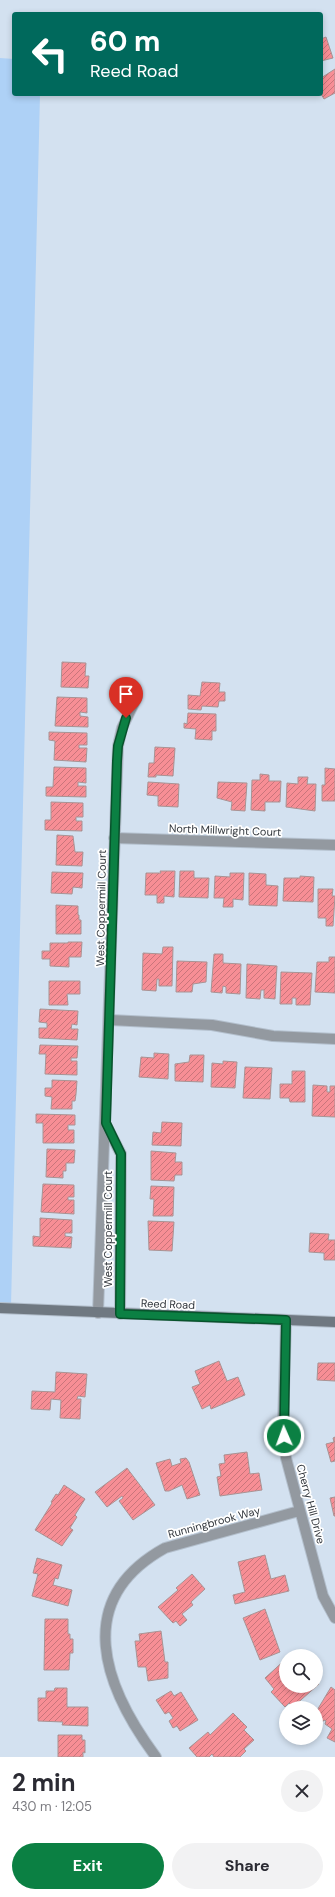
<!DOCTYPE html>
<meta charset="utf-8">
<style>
body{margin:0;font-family:"DM Sans",sans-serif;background:#f2f2f3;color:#2b2b33;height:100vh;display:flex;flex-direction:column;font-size:15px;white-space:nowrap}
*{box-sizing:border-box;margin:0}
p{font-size:13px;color:#7c7c81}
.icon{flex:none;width:22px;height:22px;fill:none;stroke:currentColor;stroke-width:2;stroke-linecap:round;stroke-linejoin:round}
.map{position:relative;height:1757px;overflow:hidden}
.panel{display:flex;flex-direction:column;background:#fff;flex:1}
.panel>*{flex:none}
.hud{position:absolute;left:12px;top:12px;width:311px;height:84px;border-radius:4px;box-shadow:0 2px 6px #0003;background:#00695c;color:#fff;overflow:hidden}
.controls{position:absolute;left:279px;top:1649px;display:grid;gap:8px}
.controls a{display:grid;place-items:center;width:44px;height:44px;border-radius:50%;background:#fff;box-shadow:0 2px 6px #0003;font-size:20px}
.pin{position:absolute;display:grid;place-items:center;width:34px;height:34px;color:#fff;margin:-41px -17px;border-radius:50% 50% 50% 0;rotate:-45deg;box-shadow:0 0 4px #0007}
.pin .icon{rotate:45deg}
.me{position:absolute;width:44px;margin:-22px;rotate:358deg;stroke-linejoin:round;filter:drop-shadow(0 0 3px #0008)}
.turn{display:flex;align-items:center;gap:14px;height:84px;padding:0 12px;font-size:18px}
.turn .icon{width:52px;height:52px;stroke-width:2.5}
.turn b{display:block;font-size:28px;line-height:34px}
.round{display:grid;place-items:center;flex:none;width:42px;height:42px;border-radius:21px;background:#f2f2f3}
.head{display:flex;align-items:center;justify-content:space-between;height:68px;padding:0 12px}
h1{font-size:24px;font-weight:700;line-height:30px}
.action{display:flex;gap:8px;margin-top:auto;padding:8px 12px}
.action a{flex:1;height:46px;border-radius:24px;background:#0b8043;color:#fff;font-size:16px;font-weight:700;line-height:46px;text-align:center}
.action a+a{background:#f2f2f3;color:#2b2b33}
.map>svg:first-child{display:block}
.park{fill:#aed1f6}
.building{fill:url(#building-hatch);stroke:#a99394}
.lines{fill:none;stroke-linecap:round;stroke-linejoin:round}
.minor-casing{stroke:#b3bfcc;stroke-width:12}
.secondary-casing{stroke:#b3bfcc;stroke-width:12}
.minor{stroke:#9399a0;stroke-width:10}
.secondary{stroke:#6f7881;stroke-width:10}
.route-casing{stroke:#07532c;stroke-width:10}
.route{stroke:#0b8043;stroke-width:7}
.labels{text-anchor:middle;stroke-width:3.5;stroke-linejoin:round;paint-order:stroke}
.street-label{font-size:11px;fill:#32373d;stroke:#fff}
</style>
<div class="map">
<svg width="335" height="1757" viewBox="0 0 335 1757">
<defs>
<pattern id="building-hatch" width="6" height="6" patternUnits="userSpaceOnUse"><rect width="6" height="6" fill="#f78e95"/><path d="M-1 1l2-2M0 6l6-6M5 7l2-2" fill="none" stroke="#c9757b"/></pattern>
</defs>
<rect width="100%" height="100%" fill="#d3e1f0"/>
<path class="park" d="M0,58L14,59V94H40L11,1306H0Z"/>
<path class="building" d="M326,37L333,58L321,61V39Z
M335,69V93L324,99L321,94V78Z
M62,662L86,663L85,676H89L88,688L61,687Z
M202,682L220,683L219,692H225V701H219L218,707L202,706L201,710L188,709V695L200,696Z
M57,697L87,698V713L80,712V716L88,717V727L55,726Z
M188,713L216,714V731H212V740L195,739L196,729L184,728V723L187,724Z
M49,732L87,733V745H79V748H87L86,762L54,760L55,741L49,740Z
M155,747L175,748L173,776L156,775V777H148L149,763H154Z
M54,767L86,768V783L78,782V786H86V797L46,796V787H53Z
M325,768L335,769V801H322V785H325Z
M260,774L269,775V781H281L280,802H265V811L251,810L252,780H260Z
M298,777H308L307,784H316L315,811L286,807L287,783L298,784Z
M148,782L179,784L178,807L158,806V796L147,795Z
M218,782L247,783L245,811L231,810L232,802L217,798Z
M51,802L83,803V817H76V821H82V831L45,830V820H51Z
M57,835L73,836L75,852H83L82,866L56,865Z
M160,871H175L174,897L164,896V903H157V895H145L146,873H161Z
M180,871H194V878H209L208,898L179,897Z
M52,872L83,873L82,888L73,887L72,894L51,893Z
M230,873H244L243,900L233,899V907H223L224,898H214L215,876L230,877Z
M249,873L266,874V885L278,886L277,906L249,905Z
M300,876L314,877L313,902L283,901L284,878H300Z
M318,889H333L332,896H335L333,926H326V918H318Z
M56,905L78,906V915H79V920H81V934H56Z
M68,942H82L81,957H69V967L50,966V959H42V951H50V943H68Z
M163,947H173L172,986H159V979H157L156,991L142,990L143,953L162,954Z
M214,954H223V963L241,964L240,994L226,993V987L223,986L222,993L211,992Z
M329,957H335V993L315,992L317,962H329Z
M177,961L207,962L206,982L193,984L192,992H176Z
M247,964L277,966L275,999L264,998V990H261L260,999L246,998Z
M281,972L312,973L310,1005H296V998H292V1004H280Z
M49,981H80V994H67L68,1005H49Z
M40,1009L78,1011L77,1025L72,1024L71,1029H78L77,1040L39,1038V1028H47V1023L39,1022Z
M40,1045L78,1046L77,1058H71V1061H77V1075L45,1074L46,1054H39Z
M154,1053L169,1054L168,1079L139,1077L141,1057L154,1058Z
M190,1055H204L203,1082L175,1081V1064L189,1062Z
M223,1061L237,1062L235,1088L211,1087L212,1063L223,1064Z
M245,1067L272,1068L270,1099L243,1098Z
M292,1071H305V1102H290L289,1098H280V1084H292Z
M52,1080L77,1081L76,1094L75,1101H72V1109H51L52,1097L45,1096V1088H52Z
M313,1085L327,1086V1092H330V1086H335V1117L312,1116Z
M36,1114L75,1115V1125H68V1130H74V1143H43V1123H36Z
M162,1122L182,1123L181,1146L152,1145L153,1132L161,1133Z
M47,1149L75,1150L74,1163H66V1171H63V1178L46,1177Z
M151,1151L176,1153L175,1162H182V1175H175L174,1181L151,1180Z
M43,1184L74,1185V1197H68V1200H74V1214L41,1212Z
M151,1186L174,1187L173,1216H153L154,1199H150Z
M40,1218L72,1220V1233H65V1236L72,1237L71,1248L33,1246V1236L40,1237Z
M148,1221L174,1222L172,1251L149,1250Z
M310,1233L329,1234L328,1240H335V1260H324V1253L309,1252Z
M219,1361L227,1381L238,1377L245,1395L211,1409L210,1405L202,1409L192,1387L200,1384L195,1371Z
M318,1363H335V1381L317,1380Z
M56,1372L87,1374L85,1397L78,1396L77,1399H81L80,1419L60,1418L61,1400L51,1399L50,1410L31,1409L32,1391L55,1392Z
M335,1437V1461L331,1462L326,1444L334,1442L333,1438Z
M247,1452L250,1474L259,1473L262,1490L220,1496L217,1477L221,1476L219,1464L225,1463L224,1455Z
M186,1458L189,1462L200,1495L187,1499L182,1485L169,1491H165L156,1463L170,1459L172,1466L181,1463L180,1459Z
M127,1468L155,1505L133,1520L119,1501L123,1498L122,1496L107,1507L95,1492Z
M64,1485L85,1499L75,1515L77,1517L70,1528L73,1530L62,1546L35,1530L52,1503L51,1502L56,1494L58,1495Z
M335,1497V1516H334L330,1498Z
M265,1555L271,1579L285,1575L289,1591L235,1604L233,1595L245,1592L238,1562Z
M37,1558L62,1565L58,1579L55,1578L53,1585L72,1590L68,1606L32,1596L38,1574L33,1573Z
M192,1574L205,1589L191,1602L193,1605L182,1614L187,1620L180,1626L176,1621L173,1623L158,1607L178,1590L176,1588Z
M265,1609L280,1652L260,1660L243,1618Z
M45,1619H68V1634H70V1639H73V1653H70L69,1670H44Z
M161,1631L165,1662H168V1678L148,1681L146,1667H138L135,1641H140L139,1634Z
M286,1659V1686H316V1681L319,1684L293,1707L289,1703L285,1707L271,1692L274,1689L265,1678Z
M331,1687L335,1690V1742L327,1738L332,1729L325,1724L326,1721L324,1720L320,1725L316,1723V1712Z
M55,1688H67V1707H88V1726L62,1725L63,1722L38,1721V1698H46V1691H54Z
M171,1691L174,1696L181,1692L198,1720L180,1731L177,1726L173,1728L169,1721L173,1718L169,1712L165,1714L156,1700Z
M233,1713L247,1727L244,1730L254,1740L244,1749L246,1751L240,1757H214L212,1754L209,1757H197L189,1748L208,1732L210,1735Z
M58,1735H82V1740H85V1753L83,1752V1757H58Z"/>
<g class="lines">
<g class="minor-casing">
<path id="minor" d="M114,838L335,845
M110,1020L212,1025L273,1036L335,1039
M106,1125L121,1154L120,1314
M98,1313L118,746L122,728L137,697
M286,1320L283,1425L286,1458L323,1596L335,1618
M156,1757C104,1687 71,1600 165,1548L299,1511"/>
</g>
<g class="secondary-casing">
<path id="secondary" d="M0,1308L335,1322"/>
</g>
<use href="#minor" class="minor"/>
<use href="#secondary" class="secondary"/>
</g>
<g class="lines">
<g class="route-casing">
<path id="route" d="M126,718L118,746L117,761L106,1123L121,1154L120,1314L286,1320L284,1436"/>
</g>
<use href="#route" class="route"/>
</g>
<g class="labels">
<g class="street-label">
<text transform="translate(225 830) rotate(2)" y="4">North Millwright Court</text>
<text transform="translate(101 908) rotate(-89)" y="4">West Coppermill Court</text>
<text transform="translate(108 1229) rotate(-90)" y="4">West Coppermill Court</text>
<text transform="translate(168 1304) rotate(2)" y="4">Reed Road</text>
<text transform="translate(311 1504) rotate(75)" y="4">Cherry Hill Drive</text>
<text transform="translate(214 1522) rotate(-15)" y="4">Runningbrook Way</text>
</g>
</g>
</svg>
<div class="controls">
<a><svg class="icon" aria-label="search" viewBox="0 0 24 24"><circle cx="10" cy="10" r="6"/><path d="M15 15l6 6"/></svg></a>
<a><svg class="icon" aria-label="layers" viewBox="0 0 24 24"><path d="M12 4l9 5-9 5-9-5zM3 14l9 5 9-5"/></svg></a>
</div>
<div class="pin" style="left:126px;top:718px;background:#d93025"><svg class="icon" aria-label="arrive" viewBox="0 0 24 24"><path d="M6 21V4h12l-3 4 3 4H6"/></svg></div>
<svg class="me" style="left:284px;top:1436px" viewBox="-20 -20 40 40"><circle r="17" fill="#0b8043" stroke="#fff" stroke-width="3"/><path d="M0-11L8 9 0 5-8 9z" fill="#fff"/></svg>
<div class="hud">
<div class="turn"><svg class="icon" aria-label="left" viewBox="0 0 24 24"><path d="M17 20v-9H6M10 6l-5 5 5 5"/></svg><div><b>60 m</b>Reed Road</div></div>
</div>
</div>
<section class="panel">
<div class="head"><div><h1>2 min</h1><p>430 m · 12:05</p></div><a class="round"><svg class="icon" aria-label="close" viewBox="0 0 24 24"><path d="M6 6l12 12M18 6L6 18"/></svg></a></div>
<div class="action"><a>Exit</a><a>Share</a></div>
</section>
